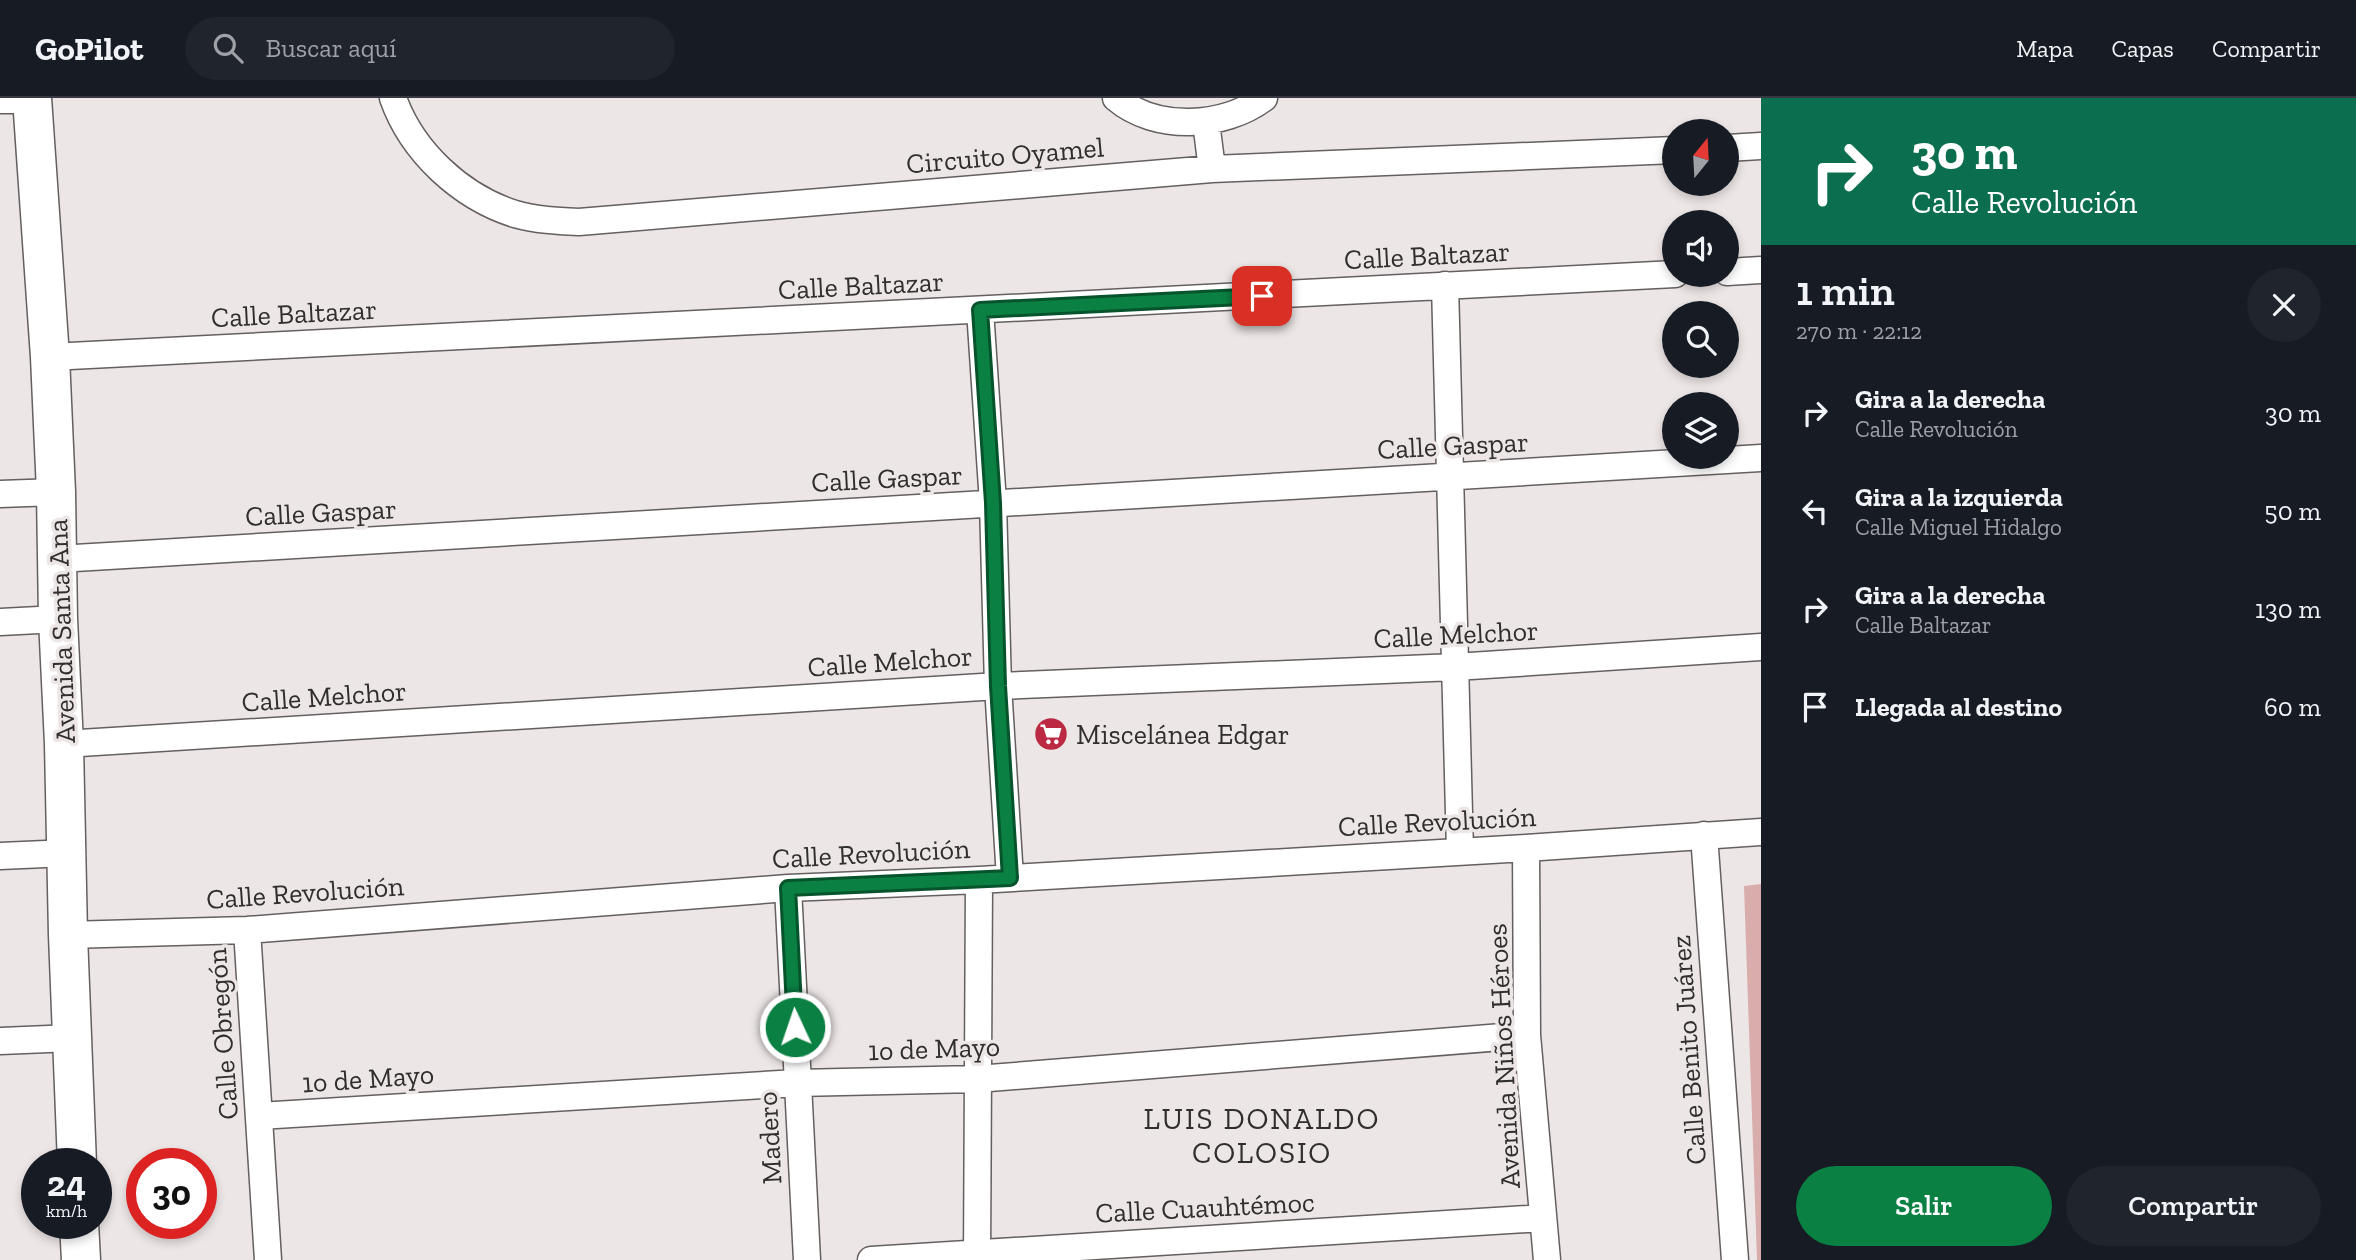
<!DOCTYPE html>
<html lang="es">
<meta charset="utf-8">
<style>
body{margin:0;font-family:"Zilla Slab",serif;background:#20242c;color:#f1f3f6;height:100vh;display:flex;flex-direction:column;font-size:26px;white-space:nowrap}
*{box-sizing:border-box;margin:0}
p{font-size:23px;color:#9ea1a6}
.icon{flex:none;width:38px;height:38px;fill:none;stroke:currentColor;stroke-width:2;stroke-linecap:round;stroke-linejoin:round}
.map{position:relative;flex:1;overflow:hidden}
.details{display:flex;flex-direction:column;background:#171b24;width:595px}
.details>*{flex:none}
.top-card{background:#0b6e4f;color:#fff;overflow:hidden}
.needle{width:46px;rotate:18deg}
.buttons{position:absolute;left:1662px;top:21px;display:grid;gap:14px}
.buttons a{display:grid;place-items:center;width:77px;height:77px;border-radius:50%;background:#171b24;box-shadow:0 4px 10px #0003;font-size:35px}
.speed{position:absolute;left:21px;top:1050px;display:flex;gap:14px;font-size:35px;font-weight:700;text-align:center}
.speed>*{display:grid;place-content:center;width:91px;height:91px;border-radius:50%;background:#171b24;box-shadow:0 4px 10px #0003;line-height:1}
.speed small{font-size:18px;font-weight:400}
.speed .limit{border:10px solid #d22;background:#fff;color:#111}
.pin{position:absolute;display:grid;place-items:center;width:60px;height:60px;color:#fff;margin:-30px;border-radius:14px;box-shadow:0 4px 10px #0006}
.me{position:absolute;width:77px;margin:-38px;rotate:357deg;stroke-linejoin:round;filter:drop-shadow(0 0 5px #0008)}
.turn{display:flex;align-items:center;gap:24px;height:147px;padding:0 35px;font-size:32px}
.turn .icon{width:91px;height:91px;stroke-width:2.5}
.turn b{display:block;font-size:49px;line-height:60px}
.round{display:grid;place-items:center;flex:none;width:74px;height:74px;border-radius:37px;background:#20242c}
.head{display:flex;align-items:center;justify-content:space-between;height:119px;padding:0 35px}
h1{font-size:42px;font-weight:600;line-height:52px}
.cta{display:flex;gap:14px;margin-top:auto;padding:14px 35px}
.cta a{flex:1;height:80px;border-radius:42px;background:#0b8043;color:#fff;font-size:28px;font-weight:600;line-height:80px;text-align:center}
.cta a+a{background:#20242c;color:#f1f3f6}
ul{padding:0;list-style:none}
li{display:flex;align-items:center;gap:21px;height:98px;padding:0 35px}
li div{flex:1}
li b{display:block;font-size:26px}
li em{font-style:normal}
header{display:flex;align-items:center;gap:42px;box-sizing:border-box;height:98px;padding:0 35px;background:#171b24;border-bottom:2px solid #363941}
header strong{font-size:33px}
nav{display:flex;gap:38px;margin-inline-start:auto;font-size:24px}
.search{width:490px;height:63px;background:#20242c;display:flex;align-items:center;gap:18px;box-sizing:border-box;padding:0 24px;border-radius:38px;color:#9ea1a6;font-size:26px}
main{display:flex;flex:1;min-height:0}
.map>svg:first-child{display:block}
.green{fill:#daadad}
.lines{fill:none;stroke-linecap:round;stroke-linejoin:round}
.street-casing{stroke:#655f5f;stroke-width:29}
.secondary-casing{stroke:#655f5f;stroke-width:41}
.street{stroke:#fff;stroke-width:26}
.secondary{stroke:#fff;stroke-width:38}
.route-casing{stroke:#07532c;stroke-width:18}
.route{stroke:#0b8043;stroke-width:12}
.labels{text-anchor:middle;stroke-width:7;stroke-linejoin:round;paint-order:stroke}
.street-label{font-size:28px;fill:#312e2e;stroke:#ede6e6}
.poi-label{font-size:28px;fill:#312e2e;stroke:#ede6e6;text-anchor:start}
.neighbourhood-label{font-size:30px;letter-spacing:2px;fill:#312e2e;stroke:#ede6e6}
</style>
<header>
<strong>GoPilot</strong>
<div class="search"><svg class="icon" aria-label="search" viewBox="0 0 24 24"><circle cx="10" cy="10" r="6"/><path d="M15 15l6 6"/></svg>Buscar aquí</div>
<nav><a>Mapa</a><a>Capas</a><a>Compartir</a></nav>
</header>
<main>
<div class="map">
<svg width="1761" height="1162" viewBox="0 0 1761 1162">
<rect width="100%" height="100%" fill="#ede6e6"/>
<path class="green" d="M1761,786V1162H1757L1744,788Z"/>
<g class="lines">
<g class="street-casing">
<path id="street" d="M393,0C412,54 461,99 515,116C536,122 557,123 579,124L1212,71L1675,52
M1116,0C1156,34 1224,30 1264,0
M0,2H32
M1206,24L1212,71
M1727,50L1761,48
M1727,174L1761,172
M1445,187L1460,753
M980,212L993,405L998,588L1010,780
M50,259L1675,176
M0,396L56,394
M58,461L1761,360
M0,524L58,521
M64,646L998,588L1455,569L1761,549
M1704,737L1735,1162
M1526,750L1527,937L1547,1162
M0,758L68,755
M788,790L807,1162
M247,832L268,1162
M68,837L247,832L788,790L979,782L1526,750L1761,734
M0,943L73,940
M259,1018L797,985L977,981L1527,937
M871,1162L1543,1120
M977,1162L979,782"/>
</g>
<g class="secondary-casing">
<path id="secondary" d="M32,0L50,259L56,394L58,521L64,646L68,837L77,1066
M79,1125L81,1162"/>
</g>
<use href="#street" class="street"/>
<use href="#secondary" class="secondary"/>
</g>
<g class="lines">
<g class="route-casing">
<path id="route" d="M795,929L788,790L1010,780L998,588L993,405L980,212L1262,198"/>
</g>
<use href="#route" class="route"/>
</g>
<defs>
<g id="supermarket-disc" transform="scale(1.75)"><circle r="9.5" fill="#bb2a42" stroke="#ede6e6"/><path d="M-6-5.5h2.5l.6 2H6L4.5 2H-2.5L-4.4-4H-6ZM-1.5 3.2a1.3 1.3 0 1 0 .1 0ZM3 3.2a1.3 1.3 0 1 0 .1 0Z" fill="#fff"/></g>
</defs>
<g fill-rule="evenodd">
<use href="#supermarket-disc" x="1051" y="636"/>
</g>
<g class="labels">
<g class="street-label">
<text transform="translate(1005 57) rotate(-5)" y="10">Circuito Oyamel</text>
<text transform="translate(1427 157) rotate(-3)" y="10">Calle Baltazar</text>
<text transform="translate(861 187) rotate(-3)" y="10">Calle Baltazar</text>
<text transform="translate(294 215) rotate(-3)" y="10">Calle Baltazar</text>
<text transform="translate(1453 347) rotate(-3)" y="10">Calle Gaspar</text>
<text transform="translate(887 380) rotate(-3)" y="10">Calle Gaspar</text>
<text transform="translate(321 414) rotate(-3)" y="10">Calle Gaspar</text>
<text transform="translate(61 533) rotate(-92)" y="10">Avenida Santa Ana</text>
<text transform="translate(1456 536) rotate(-3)" y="10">Calle Melchor</text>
<text transform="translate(890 563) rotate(-4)" y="10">Calle Melchor</text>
<text transform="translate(324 598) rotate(-4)" y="10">Calle Melchor</text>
<text transform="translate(1437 723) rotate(-3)" y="10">Calle Revolución</text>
<text transform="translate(871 755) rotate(-3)" y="10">Calle Revolución</text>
<text transform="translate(305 794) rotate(-4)" y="10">Calle Revolución</text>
<text transform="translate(222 936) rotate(-94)" y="10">Calle Obregón</text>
<text transform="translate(934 950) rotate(-2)" y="10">1o de Mayo</text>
<text transform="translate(1688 952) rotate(-94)" y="10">Calle Benito Juárez</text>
<text transform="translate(1503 958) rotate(-93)" y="10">Avenida Niños Héroes</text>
<text transform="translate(368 980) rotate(-4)" y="10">1o de Mayo</text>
<text transform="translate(769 1040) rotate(-93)" y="10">Madero</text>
<text transform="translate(1205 1109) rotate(-3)" y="10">Calle Cuauhtémoc</text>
</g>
<g class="poi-label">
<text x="1076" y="646">Miscelánea Edgar</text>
</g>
<g class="neighbourhood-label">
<text x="1262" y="1031">LUIS DONALDO<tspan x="1262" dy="34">COLOSIO</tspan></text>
</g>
</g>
</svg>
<div class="buttons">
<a><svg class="needle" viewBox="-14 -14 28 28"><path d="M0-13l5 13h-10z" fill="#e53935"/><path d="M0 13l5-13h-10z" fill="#9ea1a6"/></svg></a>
<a><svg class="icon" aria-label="sound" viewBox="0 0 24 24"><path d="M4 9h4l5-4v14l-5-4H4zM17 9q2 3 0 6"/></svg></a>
<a><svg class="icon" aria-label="search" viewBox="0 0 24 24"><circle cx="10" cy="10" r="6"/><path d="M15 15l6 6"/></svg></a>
<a><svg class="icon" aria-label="layers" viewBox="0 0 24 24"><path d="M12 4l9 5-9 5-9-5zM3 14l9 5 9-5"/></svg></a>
</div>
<div class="speed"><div>24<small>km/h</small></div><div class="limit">30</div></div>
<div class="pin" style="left:1262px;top:198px;background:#d93025"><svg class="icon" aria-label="arrive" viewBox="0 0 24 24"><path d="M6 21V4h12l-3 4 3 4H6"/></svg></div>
<svg class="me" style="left:795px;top:929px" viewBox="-20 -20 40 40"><circle r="17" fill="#0b8043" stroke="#fff" stroke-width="3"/><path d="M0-11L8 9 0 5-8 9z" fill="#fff"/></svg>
</div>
<section class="details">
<div class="top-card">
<div class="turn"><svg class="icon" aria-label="right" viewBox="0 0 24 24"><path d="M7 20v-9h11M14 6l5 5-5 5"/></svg><div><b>30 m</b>Calle Revolución</div></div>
</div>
<div class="head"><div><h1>1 min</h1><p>270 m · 22:12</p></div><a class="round"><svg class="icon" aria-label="close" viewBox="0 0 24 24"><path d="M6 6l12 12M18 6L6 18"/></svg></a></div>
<ul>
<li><svg class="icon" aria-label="right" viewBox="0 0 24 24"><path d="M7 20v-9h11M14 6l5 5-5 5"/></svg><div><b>Gira a la derecha</b><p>Calle Revolución</p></div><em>30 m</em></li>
<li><svg class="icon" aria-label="left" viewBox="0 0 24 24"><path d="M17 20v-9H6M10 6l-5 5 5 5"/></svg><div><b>Gira a la izquierda</b><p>Calle Miguel Hidalgo</p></div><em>50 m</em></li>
<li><svg class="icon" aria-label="right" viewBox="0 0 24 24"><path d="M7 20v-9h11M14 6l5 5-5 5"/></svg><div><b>Gira a la derecha</b><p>Calle Baltazar</p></div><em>130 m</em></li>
<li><svg class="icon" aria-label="arrive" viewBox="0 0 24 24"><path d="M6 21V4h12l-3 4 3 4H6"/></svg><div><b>Llegada al destino</b></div><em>60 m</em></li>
</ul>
<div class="cta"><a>Salir</a><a>Compartir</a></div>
</section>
</main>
